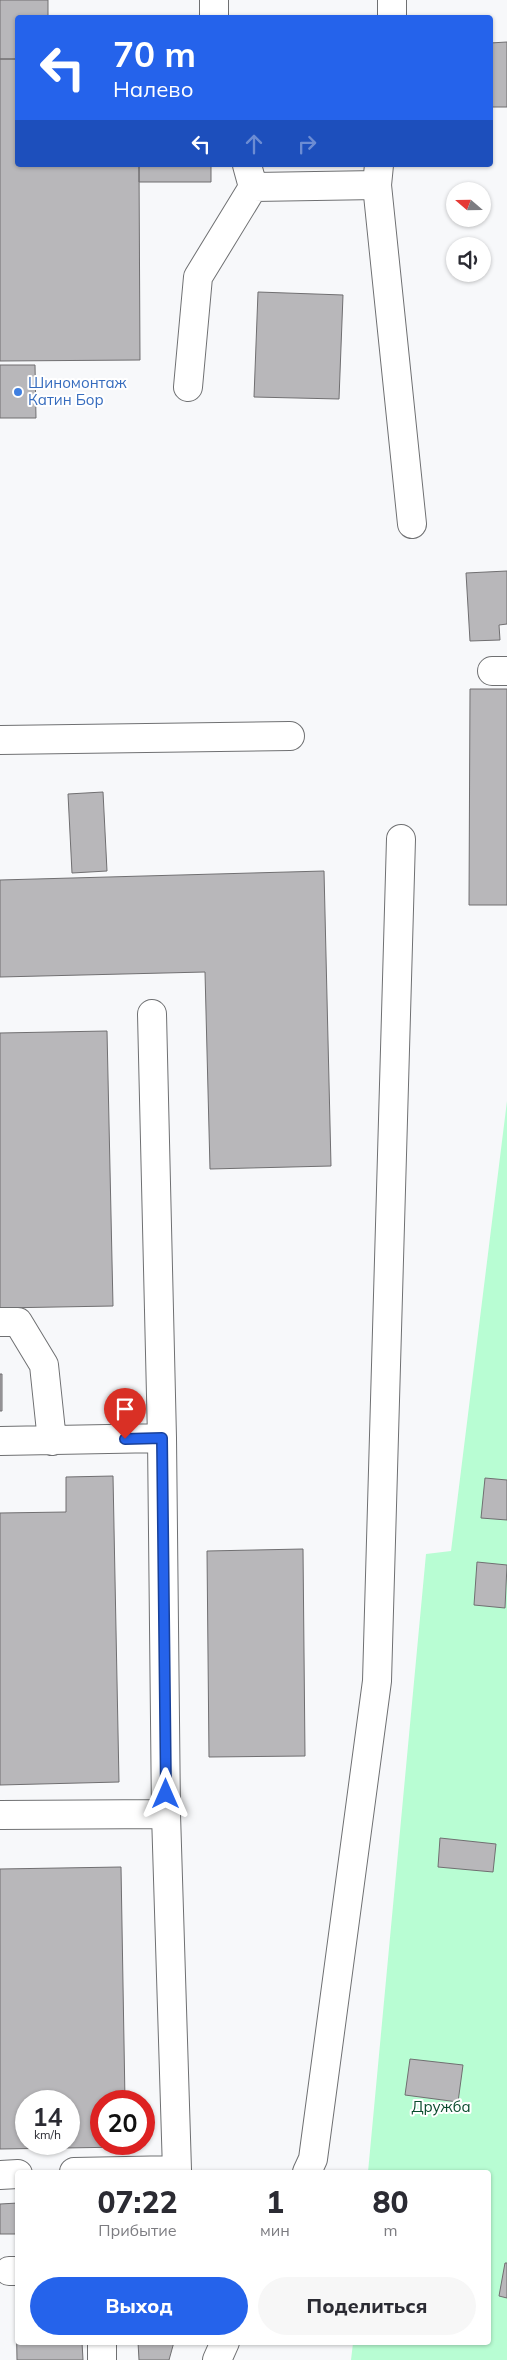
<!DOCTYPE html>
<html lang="ru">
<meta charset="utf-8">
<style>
body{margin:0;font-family:Mulish,sans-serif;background:#f7f7f7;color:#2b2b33;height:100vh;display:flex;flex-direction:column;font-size:19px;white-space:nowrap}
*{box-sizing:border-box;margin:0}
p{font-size:16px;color:#7c7c81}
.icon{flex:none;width:28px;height:28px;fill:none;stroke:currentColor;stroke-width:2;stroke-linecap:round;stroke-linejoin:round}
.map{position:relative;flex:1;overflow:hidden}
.side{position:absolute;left:15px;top:2170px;width:476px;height:175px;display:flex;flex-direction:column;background:#fff;border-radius:5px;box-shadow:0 1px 4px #0004}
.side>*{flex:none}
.guide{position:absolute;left:15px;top:15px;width:478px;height:152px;border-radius:5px;box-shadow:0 1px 4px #0004;background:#2563eb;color:#fff;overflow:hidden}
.needle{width:32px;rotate:290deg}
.controls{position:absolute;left:446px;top:182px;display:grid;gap:10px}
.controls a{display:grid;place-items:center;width:45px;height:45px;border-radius:50%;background:#fff;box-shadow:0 1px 4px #0004;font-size:25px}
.speed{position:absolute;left:15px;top:2090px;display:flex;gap:10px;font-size:25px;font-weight:700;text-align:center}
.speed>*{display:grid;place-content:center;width:65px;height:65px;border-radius:50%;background:#fff;box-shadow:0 1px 4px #0004;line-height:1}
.speed small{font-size:12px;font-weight:400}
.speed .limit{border:8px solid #d22;background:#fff;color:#111}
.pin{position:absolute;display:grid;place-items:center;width:42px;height:42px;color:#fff;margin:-51px -21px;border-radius:50% 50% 50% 0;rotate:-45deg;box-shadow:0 0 5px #0007}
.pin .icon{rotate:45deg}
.me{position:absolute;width:55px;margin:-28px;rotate:0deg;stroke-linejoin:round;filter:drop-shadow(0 0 4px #0008)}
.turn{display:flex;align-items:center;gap:18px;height:105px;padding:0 15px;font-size:22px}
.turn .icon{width:65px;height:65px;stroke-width:2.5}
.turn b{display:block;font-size:35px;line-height:42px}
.lanes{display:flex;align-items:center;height:48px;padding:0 15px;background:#0003;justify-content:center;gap:25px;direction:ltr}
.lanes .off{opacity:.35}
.eta{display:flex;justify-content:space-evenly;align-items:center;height:85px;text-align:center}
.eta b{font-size:30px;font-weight:800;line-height:35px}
.button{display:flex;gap:10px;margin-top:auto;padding:10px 15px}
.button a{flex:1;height:58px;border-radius:30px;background:#2563eb;color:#fff;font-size:20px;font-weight:800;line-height:58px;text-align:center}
.button a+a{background:#f7f7f7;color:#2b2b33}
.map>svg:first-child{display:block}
.green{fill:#b8fdd3}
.building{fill:#b8b7ba;stroke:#706f71;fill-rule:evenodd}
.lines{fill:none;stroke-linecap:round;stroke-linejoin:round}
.minor-casing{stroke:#6f7072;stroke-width:30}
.minor{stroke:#fff;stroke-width:28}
.route-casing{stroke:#184099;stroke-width:12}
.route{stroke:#2563eb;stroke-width:9}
.shop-dot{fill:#3f7fe0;stroke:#fff;stroke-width:2}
.labels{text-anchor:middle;stroke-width:4;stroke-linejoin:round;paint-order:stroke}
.shop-label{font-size:15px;fill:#366cbe;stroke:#fff;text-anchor:start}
.park-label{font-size:15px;fill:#0b4c2e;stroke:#fff}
</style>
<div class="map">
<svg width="507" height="2360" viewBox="0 0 507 2360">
<rect width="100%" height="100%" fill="#f7f8fa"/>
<path class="green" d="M507,1101V2360H351L353,2343L489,2342V2172H368L426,1554L451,1551Z"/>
<path class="building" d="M0,0H48V18H18V59H0Z
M507,42V107H490V43Z
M0,59H18V165H139L140,360L0,361Z
M139,165H211V182H139Z
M258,292L343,295L339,399L254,397Z
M0,365H35L36,418H0Z
M507,571V624L499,625L500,640L470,641L466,573Z
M470,689H507V905H469Z
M103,792L107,871L72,873L68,794Z
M324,871L331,1166L210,1169L205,972L0,977V880Z
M107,1031L113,1306L0,1308V1033Z
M0,1374H2V1411H0Z
M113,1476L119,1782L0,1785V1513L66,1512V1477Z
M485,1478L507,1480V1520L481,1518Z
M303,1549L305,1756L209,1757L207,1551Z
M477,1562L507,1565L505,1608L474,1605Z
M440,1838L496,1844L493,1872L438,1867Z
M121,1867L125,2101H101V2144H126V2147L0,2149V1869ZM26,2101H69V2144H26Z
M410,2059L463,2065L458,2102L405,2095Z
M18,2203V2234H0V2204Z
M505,2263H507V2298L499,2296Z
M16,2305L18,2342H82L83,2360H17Z
M138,2342H174L169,2360H139Z"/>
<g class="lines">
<g class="minor-casing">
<path id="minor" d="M214,0V18
M392,0V18
M247,165L253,187
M379,165L377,185L412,524
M188,387L198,277L253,187L377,185
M492,671H507
M0,740L290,736
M0,1322H18L44,1365L52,1441
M0,1441L162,1438L152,1014
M0,1815L166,1814L162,1438
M74,2172L177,2170L166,1814
M307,2172L313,2159L377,1681L401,839
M0,2175L18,2174
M9,2271H18
M102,2342V2360
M217,2360L225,2342"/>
</g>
<use href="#minor" class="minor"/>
</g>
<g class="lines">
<g class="route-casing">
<path id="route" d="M125,1439L162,1438L166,1794"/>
</g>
<use href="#route" class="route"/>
</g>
<circle class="shop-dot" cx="18" cy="392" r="5"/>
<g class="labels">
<g class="shop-label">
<text x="28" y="388">Шиномонтаж<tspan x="28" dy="17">Катин Бор</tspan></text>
</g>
<g class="park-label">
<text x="441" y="2112">Дружба</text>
</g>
</g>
</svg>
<div class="controls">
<a><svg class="needle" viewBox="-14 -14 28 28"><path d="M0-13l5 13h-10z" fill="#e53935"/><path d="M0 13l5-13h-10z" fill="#7c7c81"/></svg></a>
<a><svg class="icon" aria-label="sound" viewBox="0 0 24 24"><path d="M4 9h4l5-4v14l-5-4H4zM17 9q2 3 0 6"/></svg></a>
</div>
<div class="speed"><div>14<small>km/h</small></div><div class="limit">20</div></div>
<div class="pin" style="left:125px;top:1439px;background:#d93025"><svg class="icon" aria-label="arrive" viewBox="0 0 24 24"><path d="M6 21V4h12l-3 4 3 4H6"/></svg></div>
<svg class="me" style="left:166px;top:1794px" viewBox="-20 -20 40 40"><path d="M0-17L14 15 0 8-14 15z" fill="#2563eb" stroke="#fff" stroke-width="4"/></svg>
<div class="guide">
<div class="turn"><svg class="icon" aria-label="left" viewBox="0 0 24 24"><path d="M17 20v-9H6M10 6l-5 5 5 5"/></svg><div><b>70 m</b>Налево</div></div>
<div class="lanes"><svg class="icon" aria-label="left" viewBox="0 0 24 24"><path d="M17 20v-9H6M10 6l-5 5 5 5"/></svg><svg class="icon off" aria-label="ahead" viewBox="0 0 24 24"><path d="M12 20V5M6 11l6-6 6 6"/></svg><svg class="icon off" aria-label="right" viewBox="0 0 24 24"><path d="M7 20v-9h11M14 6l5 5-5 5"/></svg></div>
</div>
<section class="side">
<div class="eta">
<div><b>07:22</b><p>Прибытие</p></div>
<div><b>1</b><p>мин</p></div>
<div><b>80</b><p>m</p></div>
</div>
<div class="button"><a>Выход</a><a>Поделиться</a></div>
</section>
</div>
